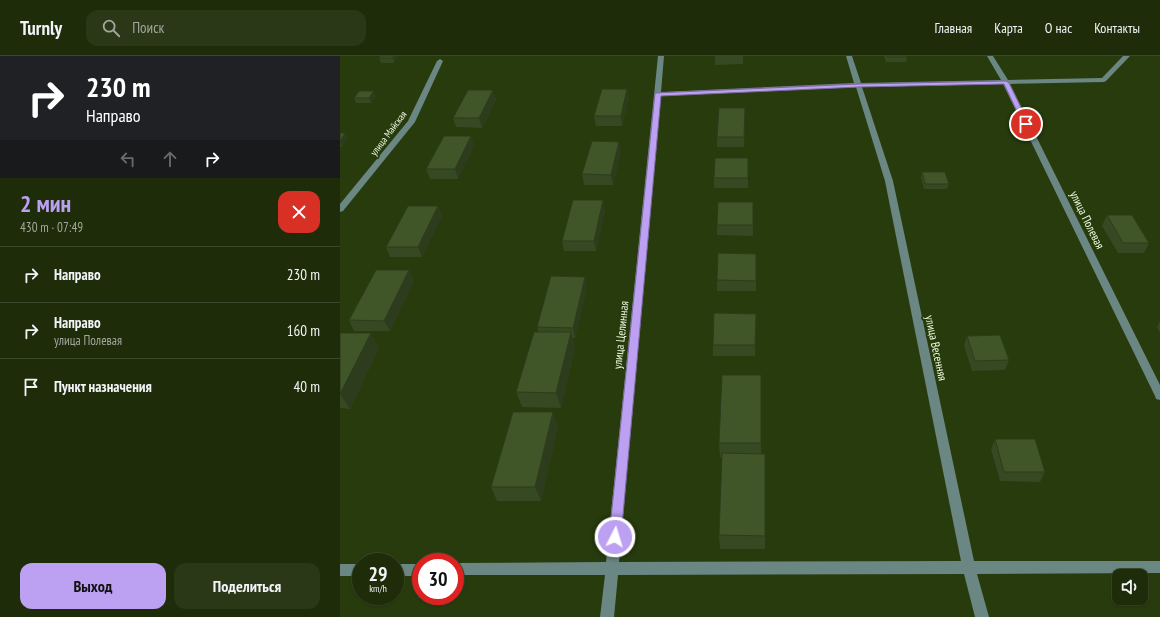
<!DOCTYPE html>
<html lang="ru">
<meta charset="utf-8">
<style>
body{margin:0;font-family:"PT Sans Narrow",sans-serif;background:#2b3818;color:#f1f3f6;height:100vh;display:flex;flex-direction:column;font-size:15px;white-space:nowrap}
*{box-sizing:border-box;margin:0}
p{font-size:13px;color:#a1a79c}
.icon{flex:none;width:22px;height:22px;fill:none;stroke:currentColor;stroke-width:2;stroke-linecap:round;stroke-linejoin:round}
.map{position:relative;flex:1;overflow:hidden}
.side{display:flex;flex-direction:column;background:#1e2c0a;width:340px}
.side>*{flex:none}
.top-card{background:#202124;color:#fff;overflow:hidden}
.tools{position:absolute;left:772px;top:513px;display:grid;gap:8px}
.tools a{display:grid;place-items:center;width:36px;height:36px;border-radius:8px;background:#1e2c0a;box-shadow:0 1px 3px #0004,0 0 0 1px #3c482b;font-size:20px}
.speed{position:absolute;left:12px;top:497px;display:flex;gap:8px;font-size:20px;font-weight:700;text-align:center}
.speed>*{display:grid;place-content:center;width:52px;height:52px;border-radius:50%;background:#1e2c0a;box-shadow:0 1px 3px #0004,0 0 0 1px #3c482b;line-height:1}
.speed small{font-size:10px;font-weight:400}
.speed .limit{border:6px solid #d22;background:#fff;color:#111}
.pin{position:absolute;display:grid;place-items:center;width:34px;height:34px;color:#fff;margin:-17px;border:2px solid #fff;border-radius:50%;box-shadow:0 1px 4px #0007}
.me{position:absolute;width:44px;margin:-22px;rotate:5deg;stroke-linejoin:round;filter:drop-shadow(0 0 3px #0008)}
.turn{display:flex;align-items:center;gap:14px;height:84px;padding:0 20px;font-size:18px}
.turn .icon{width:52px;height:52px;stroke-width:2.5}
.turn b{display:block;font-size:28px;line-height:34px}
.lanes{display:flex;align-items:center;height:38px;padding:0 20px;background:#0003;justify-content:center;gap:20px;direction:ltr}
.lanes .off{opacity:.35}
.round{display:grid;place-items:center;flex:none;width:42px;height:42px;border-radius:12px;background:#2b3818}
.summary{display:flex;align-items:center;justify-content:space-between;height:68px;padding:0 20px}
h1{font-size:24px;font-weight:800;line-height:30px;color:#bca0f2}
.action{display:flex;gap:8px;margin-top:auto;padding:8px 20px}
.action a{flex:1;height:46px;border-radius:12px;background:#bca0f2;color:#111;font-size:16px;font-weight:800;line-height:46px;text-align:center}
.action a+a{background:#2b3818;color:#f1f3f6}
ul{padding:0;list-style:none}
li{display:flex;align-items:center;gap:12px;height:56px;padding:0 20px;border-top:1px solid #3c482b}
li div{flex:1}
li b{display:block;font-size:15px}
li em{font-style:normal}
header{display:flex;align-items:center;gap:24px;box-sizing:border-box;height:56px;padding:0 20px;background:#1e2c0a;border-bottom:1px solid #3c482b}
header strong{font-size:19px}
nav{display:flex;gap:22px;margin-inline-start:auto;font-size:14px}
.search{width:280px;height:36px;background:#2b3818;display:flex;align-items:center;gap:10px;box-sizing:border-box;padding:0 14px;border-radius:12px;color:#a1a79c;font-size:15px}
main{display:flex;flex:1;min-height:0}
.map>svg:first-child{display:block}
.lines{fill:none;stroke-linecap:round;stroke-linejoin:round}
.minor{fill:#6a8784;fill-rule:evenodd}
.wall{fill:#374922}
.shaded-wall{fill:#2d3c1c}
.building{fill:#405528;stroke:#2d3c1c}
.route{fill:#bca0f2;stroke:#7a689d}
.labels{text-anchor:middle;stroke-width:4;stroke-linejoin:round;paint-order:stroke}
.far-street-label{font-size:10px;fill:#eaf8de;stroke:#283b0d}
.street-label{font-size:12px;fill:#eaf8de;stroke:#283b0d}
</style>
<header>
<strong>Turnly</strong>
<div class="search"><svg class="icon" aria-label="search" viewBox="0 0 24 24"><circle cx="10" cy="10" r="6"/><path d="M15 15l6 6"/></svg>Поиск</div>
<nav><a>Главная</a><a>Карта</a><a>О нас</a><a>Контакты</a></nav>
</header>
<main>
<section class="side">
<div class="top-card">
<div class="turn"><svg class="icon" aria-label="right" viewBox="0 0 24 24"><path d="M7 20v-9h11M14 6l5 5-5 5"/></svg><div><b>230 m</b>Направо</div></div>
<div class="lanes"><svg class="icon off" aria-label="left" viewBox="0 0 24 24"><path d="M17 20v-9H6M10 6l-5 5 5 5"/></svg><svg class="icon off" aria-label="ahead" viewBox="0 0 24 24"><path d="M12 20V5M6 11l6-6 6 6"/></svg><svg class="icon" aria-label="right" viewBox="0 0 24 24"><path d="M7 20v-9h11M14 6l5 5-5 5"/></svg></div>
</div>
<div class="summary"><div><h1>2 мин</h1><p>430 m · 07:49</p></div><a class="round" style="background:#d93025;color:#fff"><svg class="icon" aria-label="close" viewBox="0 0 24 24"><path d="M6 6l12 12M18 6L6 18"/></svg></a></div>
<ul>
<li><svg class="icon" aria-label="right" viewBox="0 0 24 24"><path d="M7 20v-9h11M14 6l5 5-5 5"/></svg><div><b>Направо</b></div><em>230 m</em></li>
<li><svg class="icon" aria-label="right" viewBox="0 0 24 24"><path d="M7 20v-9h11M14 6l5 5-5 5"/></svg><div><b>Направо</b><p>улица Полевая</p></div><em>160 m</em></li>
<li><svg class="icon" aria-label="arrive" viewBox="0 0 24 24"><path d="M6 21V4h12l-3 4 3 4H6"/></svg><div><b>Пункт назначения</b></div><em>40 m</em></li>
</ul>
<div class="action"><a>Выход</a><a>Поделиться</a></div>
</section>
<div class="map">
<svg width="820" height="561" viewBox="0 0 820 561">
<rect width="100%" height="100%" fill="#283b0d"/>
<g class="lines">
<path class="minor" d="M318,0H324L321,36L514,27L506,0H512L521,27L661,24L647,0H653L668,24L762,22L783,0H790L766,25L764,26L670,28L820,329V344L816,343L815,340L663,28L522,31L553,125L634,505H820V517L637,518L649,561H635L624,518L278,519L274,561H260L265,519H115V507L266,506ZM516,31L545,125L621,505L279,506L321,40Z
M100,3L103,5L75,66L3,155L0,156V148L68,65L97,5Z
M0,508H21V520H0Z
M55,508H81V520H55Z"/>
</g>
<path class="wall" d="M58,0L54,7H41L39,2Z
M375,0H403V8L375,9Z
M544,0H567V1L566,6H546Z
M287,33L289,42L282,70H256L254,60Z
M153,34L156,44L142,72L116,71L113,62Z
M36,40L31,47H16L14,42Z
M405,61L404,91H377V81Z
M0,77L8,82L2,91H0Z
M131,80L134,90L118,123H90L86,113Z
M281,95L273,129H244L242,118Z
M408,102V132H374V122Z
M582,116L609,128L607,133H584L581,121Z
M263,144L265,155L256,195H224L222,185Z
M413,146V180L377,179V169Z
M98,150L102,160L82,201H50L46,191Z
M767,159L809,187L804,197H778L762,170Z
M416,198V235H377V224Z
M69,214L74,225L50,275H14L9,264Z
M247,231L235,282H232L235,291L221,352L182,351L176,336L198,276L197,271Z
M416,258L415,300H373V289Z
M820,265V277L817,271Z
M0,277L39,292L10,353L0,352Z
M627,280L669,304L665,314L632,315L624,290Z
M421,319V398L425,480V493H380L379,479L382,401H380L379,387Z
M218,371L201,445H157L151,431Z
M655,383L705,416L700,426L660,425L651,393Z"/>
<path class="shaded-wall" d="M54,0H58L54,7L53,2Z
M287,33L289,42L282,70L281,60Z
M153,34L156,44L142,72L139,62Z
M34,35L36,40L31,47L29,42Z
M5,77L8,82L2,91L0,86Z
M131,80L134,90L118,123L115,113Z
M279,86L281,95L273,129L271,119Z
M263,144L265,155L256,195L254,185Z
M98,150L102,160L82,201L78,191Z
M69,214L74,225L50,275L44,265Z
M245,221L247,231L235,282L233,272Z
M231,276L235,291L221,352L216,337Z
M31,277L39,292L10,353L0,338Z
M213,356L218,371L201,445L195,431Z"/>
<path class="building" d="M40,0H54L53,2H39Z
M547,0H567V1H547Z
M262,33H287L281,60H254Z
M128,34H153L139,62H113Z
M19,35H34L29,42H14Z
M379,52H405L404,81H377Z
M0,77H5L0,86Z
M104,80H131L115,113H86Z
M252,85L279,86L271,119L242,118Z
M375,102H408V122H374Z
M582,116H605L609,128H585Z
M233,144H263L254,185H222Z
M378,146H413V169H377Z
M68,150H98L78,191H46Z
M767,159H792L809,187H783Z
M378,197L416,198V225L377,224Z
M36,214H69L44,265L9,264Z
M211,220L245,221L233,272L197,271Z
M374,257L416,258L415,289H373Z
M194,276H231L216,337L176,336Z
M0,277H31L0,338Z
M660,279L669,304L635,305L627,280Z
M382,319H421V387H379Z
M173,356H213L195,431H151Z
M655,383H695L705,416H664Z
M382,397L425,398V480L379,479Z"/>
<path class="route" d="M666,25L669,27L689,68L688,69L683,68L664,28L519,31L321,40L281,481L279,485L275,486L271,485L269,481L315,37L519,28Z"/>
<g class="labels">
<g class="far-street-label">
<text transform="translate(48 77) rotate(-53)" y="4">улица Майская</text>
</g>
<g class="street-label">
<text transform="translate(747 164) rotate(64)" y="4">улица Полевая</text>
<text transform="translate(281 279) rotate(-84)" y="4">улица Целинная</text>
<text transform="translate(596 292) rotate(78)" y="4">улица Весенняя</text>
</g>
</g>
</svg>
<div class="tools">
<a><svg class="icon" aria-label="sound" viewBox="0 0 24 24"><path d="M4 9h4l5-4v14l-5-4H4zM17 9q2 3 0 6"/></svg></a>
</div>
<div class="speed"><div>29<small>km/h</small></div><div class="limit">30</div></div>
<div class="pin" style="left:686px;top:68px;background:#d93025"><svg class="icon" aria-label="arrive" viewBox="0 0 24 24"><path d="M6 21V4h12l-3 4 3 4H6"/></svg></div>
<svg class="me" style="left:275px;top:481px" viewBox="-20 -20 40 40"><circle r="17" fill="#bca0f2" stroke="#fff" stroke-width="3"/><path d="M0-11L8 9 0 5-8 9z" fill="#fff"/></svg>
</div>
</main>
